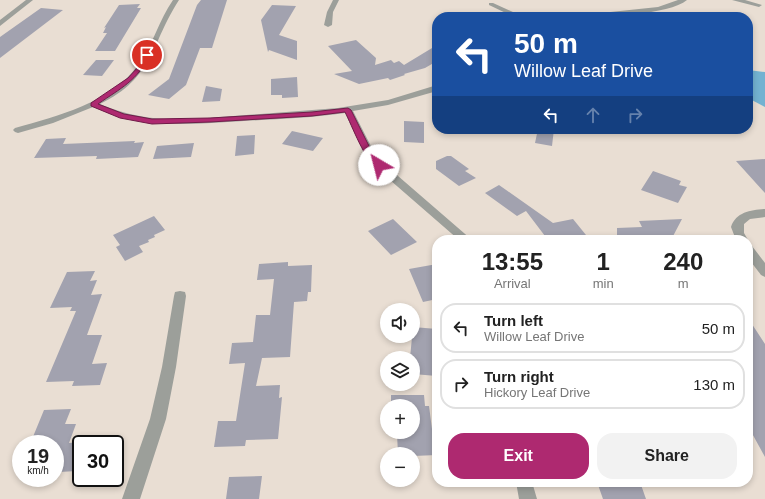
<!DOCTYPE html>
<meta charset="utf-8">
<style>
body{margin:0;font-family:Helvetica,sans-serif;background:#f2f2f2;color:#222;height:100vh;display:flex;flex-direction:column;font-size:15px;white-space:nowrap}
*{box-sizing:border-box;margin:0}
p{font-size:13px;color:#767676}
.icon{flex:none;width:22px;height:22px;fill:none;stroke:currentColor;stroke-width:2;stroke-linecap:round;stroke-linejoin:round}
.map{position:relative;flex:1;overflow:hidden}
.panel{position:absolute;left:432px;top:235px;width:321px;height:252px;display:flex;flex-direction:column;background:#fff;border-radius:16px;box-shadow:0 2px 6px #0003}
.panel>*{flex:none}
.top-card{position:absolute;left:432px;top:12px;width:321px;height:122px;border-radius:16px;box-shadow:0 2px 6px #0003;background:#1a4fa0;color:#fff;overflow:hidden}
.buttons{position:absolute;left:380px;top:303px;display:grid;gap:8px}
.buttons a{display:grid;place-items:center;width:40px;height:40px;border-radius:50%;background:#fff;box-shadow:0 2px 6px #0003;font-size:20px}
.speed{position:absolute;left:12px;top:435px;display:flex;gap:8px;font-size:20px;font-weight:700;text-align:center}
.speed>*{display:grid;place-content:center;width:52px;height:52px;border-radius:50%;background:#fff;box-shadow:0 2px 6px #0003;line-height:1}
.speed small{font-size:10px;font-weight:400}
.speed .limit{border:2px solid #111;border-radius:6px;background:#fff;color:#111}
.pin{position:absolute;display:grid;place-items:center;width:34px;height:34px;color:#fff;margin:-17px;border:2px solid #fff;border-radius:50%;box-shadow:0 1px 4px #0007}
.me{position:absolute;width:44px;margin:-22px;rotate:323deg;stroke-linejoin:round;filter:drop-shadow(0 0 3px #0008)}
.turn{display:flex;align-items:center;gap:14px;height:84px;padding:0 16px;font-size:18px}
.turn .icon{width:52px;height:52px;stroke-width:2.5}
.turn b{display:block;font-size:28px;line-height:34px}
.lanes{display:flex;align-items:center;height:38px;padding:0 16px;background:#0003;justify-content:center;gap:20px;direction:ltr}
.lanes .off{opacity:.35}
.eta{display:flex;justify-content:space-evenly;align-items:center;height:68px;text-align:center}
.eta b{font-size:24px;font-weight:600;line-height:28px}
.action{display:flex;gap:8px;margin-top:auto;padding:8px 16px}
.action a{flex:1;height:46px;border-radius:16px;background:#ae2970;color:#fff;font-size:16px;font-weight:600;line-height:46px;text-align:center}
.action a+a{background:#f2f2f2;color:#222}
ul{padding:0;list-style:none}
li{display:flex;align-items:center;gap:12px;height:50px;margin:0 8px 6px;padding:0 8px;border:2px solid #e0e0e0;border-radius:16px}
li div{flex:1}
li b{display:block;font-size:15px}
li em{font-style:normal}
.map>svg:first-child{display:block}
.water{fill:#73b2d1}
.building{fill:#a2a2af}
.lines{fill:none;stroke-linecap:round;stroke-linejoin:round}
.minor{fill:#9c9f9a;fill-rule:evenodd}
.route{fill:#ae2970;stroke:#711b49}
</style>
<div class="map">
<svg width="765" height="499" viewBox="0 0 765 499">
<rect width="100%" height="100%" fill="#e9ded3"/>
<path class="water" d="M748,70L765,72V107L748,98Z"/>
<path class="building" d="M201,0H227L212,48H200L186,85L169,99L148,95L169,79L197,5Z
M140,4L137,8H141L115,51H95L107,33H103L106,27L104,28L119,5Z
M272,5L296,6L279,35L297,41V60L269,50L268,52L261,20Z
M41,8L63,10L0,58V37Z
M356,40L376,58L375,65L391,60L394,63L399,61L404,65L437,45V61L425,68L404,74L405,75L390,80L388,78L359,84L334,74L352,71L328,46Z
M96,60H114L102,76L83,75Z
M297,77L298,97L282,98V95H271V79Z
M206,86L222,89L220,101L202,102Z
M404,121L424,122V143L404,142Z
M538,129H554L552,146L535,143Z
M292,131L323,138L313,151L282,144Z
M255,135L254,154L235,156L237,136Z
M66,138L63,144L135,141L134,143L144,142L138,157L96,159L97,156L34,158L46,139Z
M194,143L191,157L153,159L157,146Z
M447,156H451L469,169L465,171L476,178L459,186L436,169V161Z
M765,159V193L736,161Z
M653,171L681,181L679,185L687,187L678,203L641,190Z
M499,185L553,223L573,219L586,235L568,240H548L526,211L517,216L485,193Z
M154,216L165,230L154,235L155,237L148,240L149,242L139,246L143,252L125,261L116,247L120,245L113,235Z
M393,219L417,242L391,255L368,231Z
M682,219L671,240H617V228L642,227L639,221Z
M288,262V266L312,265L311,292H308L307,301L294,302L290,357L262,358L256,386L280,385L279,398L282,397L278,439L246,440L245,446L214,447L218,421H236L245,363L229,364L232,343L253,342L256,315H270L274,279L257,280L259,264Z
M437,264V299L423,302L409,269Z
M95,271L90,281L97,280L91,295L102,294L87,335H102L92,364L107,363L100,385L72,386L74,381L46,382L76,311H70L72,307L50,308L67,272Z
M748,318L765,344V457L748,426Z
M413,327L437,329V376L413,374V358H410Z
M391,395H424L425,406H429L432,429L437,428V455L413,456V454H398L397,434H392V432H413V406H391Z
M71,409L65,424H76L69,443L81,442V459L77,471L59,472L57,477H55V444H30L44,410Z
M262,476L259,499H226L229,477Z
M597,482H640L646,499H603Z"/>
<g class="lines">
<path class="minor" d="M26,0H33L0,26V20Z
M173,0H179C151,43 154,78 100,104C130,117 161,121 194,119L338,108L388,100L437,85V91L388,105L353,111L374,152L383,163L472,240H459L375,167L364,153L345,113C311,118 277,119 244,121C190,124 144,130 93,107L53,123L18,133L15,132L13,130L15,128C57,116 111,103 138,65C153,45 159,20 173,0Z
M333,0H339L333,12L332,25L328,27L324,25L327,12Z
M678,0H687C669,15 603,17 578,17L582,15L658,7Z
M732,0H745L762,5L759,7Z
M489,3H493L524,17H514L489,5Z
M765,209V217L750,219L744,224V233L748,240H736L731,227C736,212 751,210 765,209Z
M748,245L752,246L765,263V277L761,275L748,258Z
M180,291L185,292L186,296L176,367L166,419L140,499H122L150,419L162,367L174,296L175,292Z
M516,482H532L537,499H519Z"/>
</g>
<path class="route" d="M145,54L150,55C137,81 121,88 98,104L124,114L152,119L210,118L312,112L348,108L351,110L372,152L383,165L379,168C365,163 352,125 345,112L312,116L210,122L152,124L120,118L91,106V103L128,78L138,67Z"/>
</svg>
<div class="buttons">
<a><svg class="icon" aria-label="sound" viewBox="0 0 24 24"><path d="M4 9h4l5-4v14l-5-4H4zM17 9q2 3 0 6"/></svg></a>
<a><svg class="icon" aria-label="layers" viewBox="0 0 24 24"><path d="M12 4l9 5-9 5-9-5zM3 14l9 5 9-5"/></svg></a>
<a>+</a>
<a>−</a>
</div>
<div class="speed"><div>19<small>km/h</small></div><div class="limit">30</div></div>
<div class="pin" style="left:147px;top:55px;background:#d93025"><svg class="icon" aria-label="arrive" viewBox="0 0 24 24"><path d="M6 21V4h12l-3 4 3 4H6"/></svg></div>
<svg class="me" style="left:379px;top:165px" viewBox="-20 -20 40 40"><circle r="19" fill="#fff"/><path d="M0-13L10 11 0 6-10 11z" fill="#ae2970"/></svg>
<div class="top-card">
<div class="turn"><svg class="icon" aria-label="left" viewBox="0 0 24 24"><path d="M17 20v-9H6M10 6l-5 5 5 5"/></svg><div><b>50 m</b>Willow Leaf Drive</div></div>
<div class="lanes"><svg class="icon" aria-label="left" viewBox="0 0 24 24"><path d="M17 20v-9H6M10 6l-5 5 5 5"/></svg><svg class="icon off" aria-label="ahead" viewBox="0 0 24 24"><path d="M12 20V5M6 11l6-6 6 6"/></svg><svg class="icon off" aria-label="right" viewBox="0 0 24 24"><path d="M7 20v-9h11M14 6l5 5-5 5"/></svg></div>
</div>
<section class="panel">
<div class="eta">
<div><b>13:55</b><p>Arrival</p></div>
<div><b>1</b><p>min</p></div>
<div><b>240</b><p>m</p></div>
</div>
<ul>
<li><svg class="icon" aria-label="left" viewBox="0 0 24 24"><path d="M17 20v-9H6M10 6l-5 5 5 5"/></svg><div><b>Turn left</b><p>Willow Leaf Drive</p></div><em>50 m</em></li>
<li><svg class="icon" aria-label="right" viewBox="0 0 24 24"><path d="M7 20v-9h11M14 6l5 5-5 5"/></svg><div><b>Turn right</b><p>Hickory Leaf Drive</p></div><em>130 m</em></li>
</ul>
<div class="action"><a>Exit</a><a>Share</a></div>
</section>
</div>
